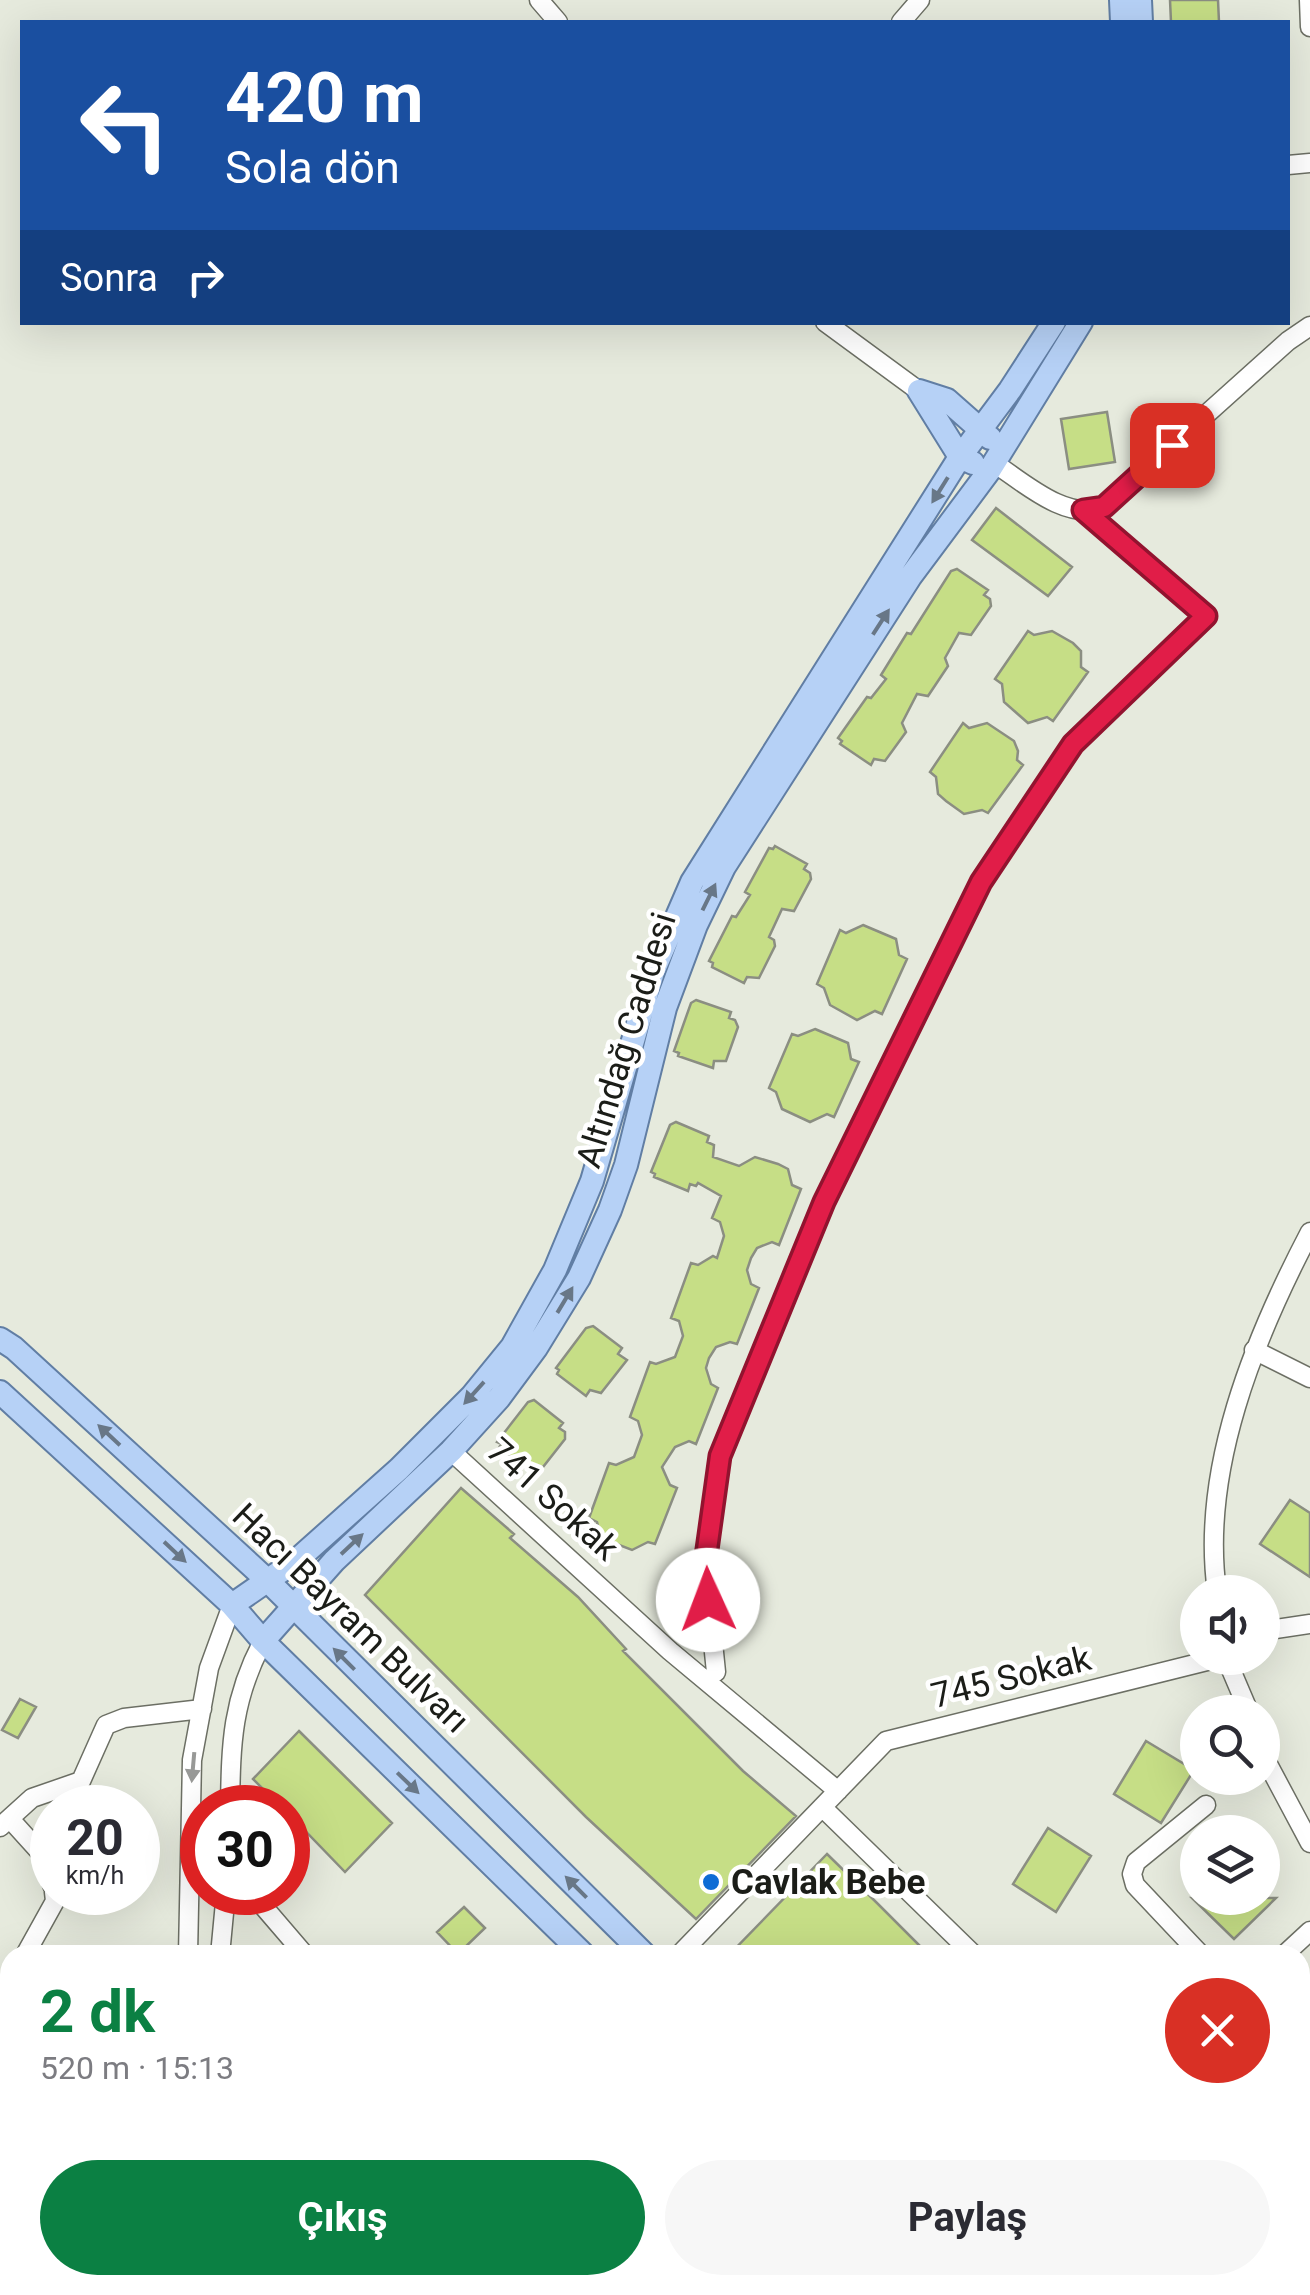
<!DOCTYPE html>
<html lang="tr">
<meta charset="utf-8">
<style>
body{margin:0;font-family:Roboto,sans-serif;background:#f7f7f7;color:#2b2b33;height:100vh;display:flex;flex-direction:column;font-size:38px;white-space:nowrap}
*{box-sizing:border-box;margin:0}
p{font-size:32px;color:#7c7c81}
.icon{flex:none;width:55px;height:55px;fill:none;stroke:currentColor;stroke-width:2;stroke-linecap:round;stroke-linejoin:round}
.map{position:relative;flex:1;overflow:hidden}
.details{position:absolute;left:0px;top:1945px;width:1310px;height:350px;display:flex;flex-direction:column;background:#fff;border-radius:30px 30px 0 0;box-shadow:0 10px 40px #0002}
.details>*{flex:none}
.hud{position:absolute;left:20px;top:20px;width:1270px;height:305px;border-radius:0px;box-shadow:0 10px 40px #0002;background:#1a4fa0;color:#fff;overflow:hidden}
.buttons{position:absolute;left:1180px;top:1575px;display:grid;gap:20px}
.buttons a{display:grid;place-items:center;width:100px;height:100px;border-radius:50%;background:#fff;box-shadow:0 10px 40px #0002;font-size:50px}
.speed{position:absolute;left:30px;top:1785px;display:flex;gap:20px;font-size:50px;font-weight:700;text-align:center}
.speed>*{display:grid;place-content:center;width:130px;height:130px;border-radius:50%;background:#fff;box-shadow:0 10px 40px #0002;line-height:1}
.speed small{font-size:25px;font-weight:400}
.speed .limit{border:15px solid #d22;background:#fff;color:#111}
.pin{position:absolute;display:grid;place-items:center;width:85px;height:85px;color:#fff;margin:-42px;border-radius:20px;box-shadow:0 5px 15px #0006}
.me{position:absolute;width:110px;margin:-55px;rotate:358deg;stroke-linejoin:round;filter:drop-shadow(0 0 8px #0008)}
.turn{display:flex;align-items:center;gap:35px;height:210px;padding:0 40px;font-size:45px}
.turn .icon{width:130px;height:130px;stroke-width:2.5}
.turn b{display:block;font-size:70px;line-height:85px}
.then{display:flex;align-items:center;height:95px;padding:0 40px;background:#0003;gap:20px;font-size:38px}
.round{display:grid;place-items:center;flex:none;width:105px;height:105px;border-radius:52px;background:#f7f7f7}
.summary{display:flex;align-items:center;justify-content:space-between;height:170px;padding:0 40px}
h1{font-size:60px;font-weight:700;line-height:75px;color:#0b8043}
.cta{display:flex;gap:20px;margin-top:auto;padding:20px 40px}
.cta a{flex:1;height:115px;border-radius:60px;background:#0b8043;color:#fff;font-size:40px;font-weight:700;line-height:115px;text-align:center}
.cta a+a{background:#f7f7f7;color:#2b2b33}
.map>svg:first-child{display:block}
.building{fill:#c6de86;stroke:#8b8e82;stroke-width:2.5}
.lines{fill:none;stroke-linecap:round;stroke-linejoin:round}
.minor-casing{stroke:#6c6f64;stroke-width:21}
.major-casing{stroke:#617ea4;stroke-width:26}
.minor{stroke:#fff;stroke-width:18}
.major{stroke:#b6d1f6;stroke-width:22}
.oneway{fill:#687787}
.oneway2{fill:#989997}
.route-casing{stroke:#92132f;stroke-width:25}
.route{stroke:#e11d48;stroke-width:18}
.poi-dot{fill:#0e6cd5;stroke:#fff;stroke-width:4}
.labels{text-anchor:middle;stroke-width:9;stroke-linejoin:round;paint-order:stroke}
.street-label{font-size:35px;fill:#1b1d18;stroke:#fff}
.poi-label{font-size:35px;font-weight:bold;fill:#1b1d18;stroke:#fff;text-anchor:start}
</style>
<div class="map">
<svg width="1310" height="2295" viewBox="0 0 1310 2295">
<rect width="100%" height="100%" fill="#e6eadd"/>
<path class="building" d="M1170,0H1218L1219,22H1171Z
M1107,412L1115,462L1069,469L1061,419Z
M996,508L1072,567L1048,596L972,540Z
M957,569L988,590L984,595L990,599L991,606L971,635L959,633L945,658L948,666L928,696L917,694L902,723L906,732L885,761L874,759L871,765L840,744L842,741L838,738L867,697L871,698L886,679L881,675L907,633L911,634L951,571Z
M1028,631L1034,635L1052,631L1073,643L1081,651V667L1088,672L1053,721L1047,717L1028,723L1004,702L1002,684L995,679Z
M963,723L969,728L987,723L1014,741L1018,751L1017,760L1023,765L988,813L982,810L964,814L946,801L938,794L936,777L930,772Z
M775,846L807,864L804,869L810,873L811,879L794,911L782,909L769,937L774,940L775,946L759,978L747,977L744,983L712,967L713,963L709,961L732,916L736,917L750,895L745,892L769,848L773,849Z
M863,925L896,939L899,955L907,959L882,1014L875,1011L857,1020L830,1005L824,988L817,984L840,930L846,933Z
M696,1000L731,1012L729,1018L735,1020L738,1027L726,1061H714L713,1068L678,1056L679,1053L674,1051L691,1003Z
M815,1029L848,1043L851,1059L859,1062L834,1117L827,1114L810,1122L782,1109L776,1092L769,1088L792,1034L798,1036Z
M676,1122L709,1136L707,1142L714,1145L713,1157L739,1166L755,1157L778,1164L788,1169L792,1185L801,1189L779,1245L772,1242L757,1248L751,1258L747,1270L751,1284L759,1288L737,1344L730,1342L716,1347L709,1358L706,1368L711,1384L718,1388L696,1444L689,1441L675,1447L662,1467L670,1485L677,1488L655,1544L648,1542L632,1550L601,1538L597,1522L589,1518L609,1463L616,1465L634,1457L642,1435L638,1421L630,1417L650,1362L656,1364L675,1357L683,1336L679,1321L671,1318L691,1263L698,1265L713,1256L717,1258L724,1236L720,1222L712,1218L721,1196L698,1183L696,1186L690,1184L688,1191L654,1177L655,1174L651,1172L670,1125Z
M593,1326L622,1348L618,1354L627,1360L601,1393L590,1390L586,1396L557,1374L559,1370L556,1368L586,1328Z
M534,1400L563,1423L559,1428L565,1432V1439L543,1467L532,1464L528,1470L499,1448L501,1444L497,1442L528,1402Z
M461,1488L514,1534L510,1538L578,1597L626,1649L623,1651L743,1771L796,1816L696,1919L586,1817L365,1595Z
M1290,1500L1310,1513V1577L1260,1544Z
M20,1699L36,1707L18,1738L2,1730Z
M299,1731L392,1823L345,1872L288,1813V1808H282L253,1779Z
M1146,1741L1194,1770L1161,1823L1114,1794Z
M1048,1828L1091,1856L1056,1912L1013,1884Z
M827,1854L878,1904L929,1955H729Z
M1192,1898H1276L1234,1939Z
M464,1907L485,1928L458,1954L437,1932Z"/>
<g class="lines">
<g class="minor-casing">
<path id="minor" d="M539,0L558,22
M1309,0L1310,27
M901,22L920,0
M1288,165L1310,163
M825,322L919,391
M994,463C1023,482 1067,522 1103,507L1288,341L1310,326
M1254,1350L1310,1378
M451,1451L670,1651L838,1791
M1217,1592C1200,1470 1254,1339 1310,1232
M1262,1631L1310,1624
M1226,1658L1249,1712
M716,1672L705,1564L720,1456L824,1202L981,882L1073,743L1207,617L1083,511
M1262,1753L1310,1843
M822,1807L974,1955
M230,1808C231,1742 232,1700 263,1641
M10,1819L48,1861L52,1885
M0,1827L32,1798L81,1781L106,1725L124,1718L202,1709
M251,1892L305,1955
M25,1955L55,1901L54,1892
M188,1955L192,1760L209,1668L232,1605
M220,1955L226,1892
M679,1955L886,1741L1219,1658
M1201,1955L1135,1885L1132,1874L1136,1862L1206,1805
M1284,1955L1310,1931
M0,2015L10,1991
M1300,2256L1310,2265
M0,2265L10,2252
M642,2285L652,2295
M25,2295L31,2285
M347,2295L372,2287
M884,2295L895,2285"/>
</g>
<g class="major-casing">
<path id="major" d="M1121,0L1122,22
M1140,0L1141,22
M919,391L960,457L973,463
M919,391L947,400L990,438
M0,1339L14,1348L267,1580L645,1955
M0,1392L232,1605L263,1641L584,1955
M232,1605L297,1560L399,1469L472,1396L512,1347L555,1270L592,1181L653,972L692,882L960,457L1010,390L1054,322
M263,1641L334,1561L451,1451L499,1398L536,1348L579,1278L610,1210L626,1165L665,1008L696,925L724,867L910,577L989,471L1081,322
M921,2285L931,2295
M982,2285L992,2295"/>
</g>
<use href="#minor" class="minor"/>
<use href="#major" class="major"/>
</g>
<defs><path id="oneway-solid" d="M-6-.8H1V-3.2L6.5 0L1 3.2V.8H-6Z" transform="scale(2.5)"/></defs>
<g class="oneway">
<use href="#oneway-solid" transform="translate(940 490) rotate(122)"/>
<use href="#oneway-solid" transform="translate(881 622) rotate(-57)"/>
<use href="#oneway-solid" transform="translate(709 897) rotate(-64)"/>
<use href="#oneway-solid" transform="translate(565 1300) rotate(-59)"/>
<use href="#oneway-solid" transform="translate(474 1393) rotate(132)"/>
<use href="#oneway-solid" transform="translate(109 1435) rotate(-137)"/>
<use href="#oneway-solid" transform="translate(352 1544) rotate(-43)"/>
<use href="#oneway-solid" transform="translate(175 1552) rotate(43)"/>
<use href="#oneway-solid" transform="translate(344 1659) rotate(-135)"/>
<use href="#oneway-solid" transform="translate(408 1783) rotate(44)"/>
<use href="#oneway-solid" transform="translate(576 1887) rotate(-135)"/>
</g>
<use class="oneway2" href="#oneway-solid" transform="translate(193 1767) rotate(95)"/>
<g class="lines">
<g class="route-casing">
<path id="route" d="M708,1600L705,1564L720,1456L824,1202L981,882L1073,744L1206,616L1083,510L1104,507L1172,445"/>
</g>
<use href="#route" class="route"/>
</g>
<circle class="poi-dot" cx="711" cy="1882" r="10"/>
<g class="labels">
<g class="street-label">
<text transform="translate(626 1040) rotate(-73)" y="12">Altındağ Caddesi</text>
<text transform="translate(553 1499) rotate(42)" y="12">741 Sokak</text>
<text transform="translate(351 1618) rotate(44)" y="12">Hacı Bayram Bulvarı</text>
<text transform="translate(1011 1677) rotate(-14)" y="12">745 Sokak</text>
</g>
<g class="poi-label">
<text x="731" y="1894">Cavlak Bebe</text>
</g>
</g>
</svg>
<div class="buttons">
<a><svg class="icon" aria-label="sound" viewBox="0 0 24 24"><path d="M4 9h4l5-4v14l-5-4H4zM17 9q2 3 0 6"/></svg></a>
<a><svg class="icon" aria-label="search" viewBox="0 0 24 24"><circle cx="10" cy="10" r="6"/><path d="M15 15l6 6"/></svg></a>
<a><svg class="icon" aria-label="layers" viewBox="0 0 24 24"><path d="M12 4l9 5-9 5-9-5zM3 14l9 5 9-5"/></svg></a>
</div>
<div class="speed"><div>20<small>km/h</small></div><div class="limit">30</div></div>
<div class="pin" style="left:1172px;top:445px;background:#d93025"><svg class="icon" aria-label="arrive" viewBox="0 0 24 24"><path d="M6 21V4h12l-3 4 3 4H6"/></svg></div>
<svg class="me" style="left:708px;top:1600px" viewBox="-20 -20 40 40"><circle r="19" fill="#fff"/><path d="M0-13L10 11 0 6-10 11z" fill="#e11d48"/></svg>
<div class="hud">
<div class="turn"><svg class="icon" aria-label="left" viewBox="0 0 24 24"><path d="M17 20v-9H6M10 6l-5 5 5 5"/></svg><div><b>420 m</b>Sola dön</div></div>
<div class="then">Sonra<svg class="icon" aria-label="right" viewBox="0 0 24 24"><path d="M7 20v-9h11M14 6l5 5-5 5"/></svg></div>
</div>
<section class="details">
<div class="summary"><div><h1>2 dk</h1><p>520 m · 15:13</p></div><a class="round" style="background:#d93025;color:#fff"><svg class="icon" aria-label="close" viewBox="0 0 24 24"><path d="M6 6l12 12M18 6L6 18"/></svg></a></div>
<div class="cta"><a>Çıkış</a><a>Paylaş</a></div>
</section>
</div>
